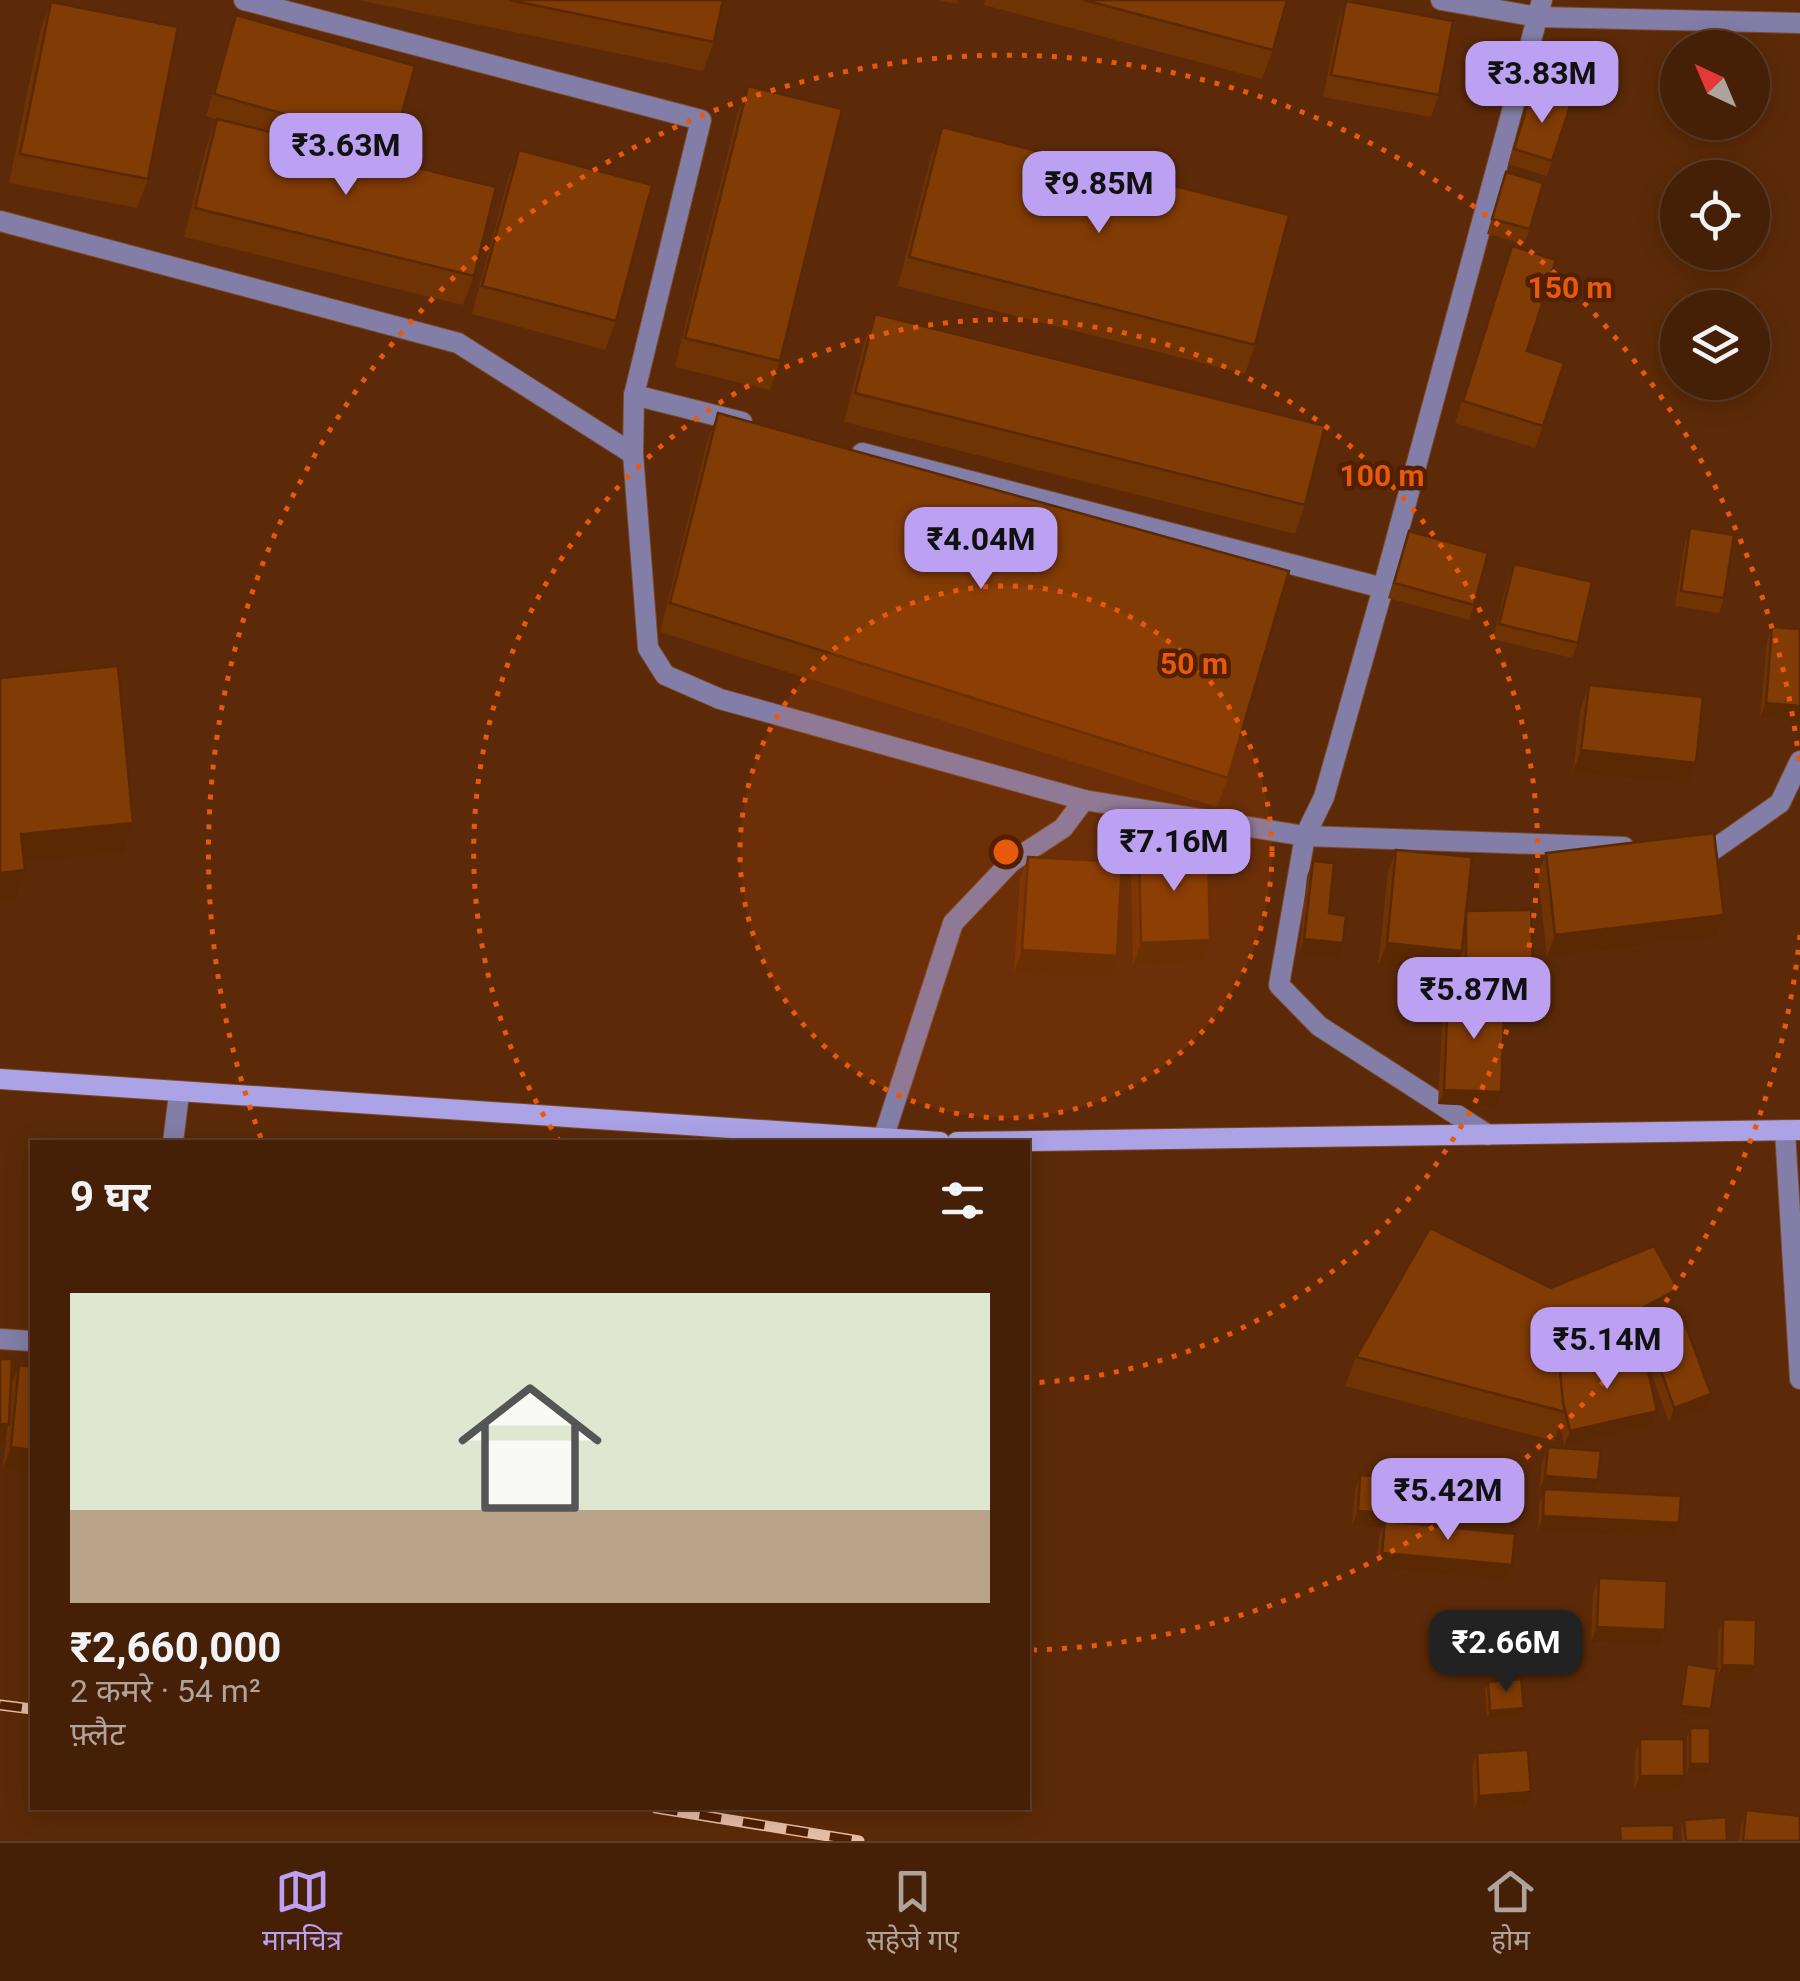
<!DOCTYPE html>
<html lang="hi">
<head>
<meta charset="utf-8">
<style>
	body { margin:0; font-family:Roboto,"Noto Sans Devanagari",sans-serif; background:#4c2810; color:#f1f3f6; height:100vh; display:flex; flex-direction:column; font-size:38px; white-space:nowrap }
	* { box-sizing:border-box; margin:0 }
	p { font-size:32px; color:#b0a39b }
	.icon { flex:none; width:55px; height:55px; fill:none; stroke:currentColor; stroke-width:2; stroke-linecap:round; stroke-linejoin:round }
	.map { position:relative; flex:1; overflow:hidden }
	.drawer { position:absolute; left:30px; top:1140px; width:1000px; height:670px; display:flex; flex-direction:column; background:#452006; border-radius:0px; box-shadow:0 5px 25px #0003,0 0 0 2px #5d3e28 }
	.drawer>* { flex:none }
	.needle { width:65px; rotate:316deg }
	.buttons { position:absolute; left:1660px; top:30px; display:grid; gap:20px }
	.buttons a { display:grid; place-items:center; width:110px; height:110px; border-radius:50%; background:#452006; box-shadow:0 5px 25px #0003,0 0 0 2px #5d3e28; font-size:50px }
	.price { position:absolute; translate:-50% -85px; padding:0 22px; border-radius:20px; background:#bca0f2; color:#111; font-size:32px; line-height:65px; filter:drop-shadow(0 2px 5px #0008) }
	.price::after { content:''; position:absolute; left:50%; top:60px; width:30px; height:22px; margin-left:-15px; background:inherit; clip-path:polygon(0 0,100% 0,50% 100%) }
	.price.on { background:#222; color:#fff }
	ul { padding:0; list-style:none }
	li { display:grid; align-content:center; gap:20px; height:530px; padding:0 40px }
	li span { display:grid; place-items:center; height:310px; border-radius:0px; color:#555 }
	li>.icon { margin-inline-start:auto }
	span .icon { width:180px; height:180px; fill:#fffc; stroke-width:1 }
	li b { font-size:42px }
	h2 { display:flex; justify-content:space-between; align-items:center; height:120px; padding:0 40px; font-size:42px }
	.menu { display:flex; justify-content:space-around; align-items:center; height:140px; border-top:2px solid #5d3e28; background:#452006; font-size:28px; color:#b0a39b }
	.menu a { display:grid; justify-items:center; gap:5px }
	.menu .on { color:#bca0f2 }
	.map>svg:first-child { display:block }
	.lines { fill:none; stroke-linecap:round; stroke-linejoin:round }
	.street-casing { stroke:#794929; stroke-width:22 }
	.secondary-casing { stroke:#794929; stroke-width:22 }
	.street { stroke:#837ea8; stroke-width:20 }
	.secondary { stroke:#aca3e6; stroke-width:20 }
	.rail-casing { stroke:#e7bea6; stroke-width:11 }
	.rail { stroke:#502000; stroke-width:8; stroke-dasharray:22; stroke-linecap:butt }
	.wall { fill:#6f3304 }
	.shaded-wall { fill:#5a2904 }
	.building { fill:#813b05; stroke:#5a2904; stroke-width:2.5 }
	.ring { fill:none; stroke:#e8590c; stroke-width:5; stroke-dasharray:5 10 }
	.centre { fill:#e8590c; stroke:#502000; stroke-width:5 }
	.ring-label { font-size:30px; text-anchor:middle; font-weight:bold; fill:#e8590c; stroke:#502000; stroke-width:9; stroke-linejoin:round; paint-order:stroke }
</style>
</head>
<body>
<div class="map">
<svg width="1800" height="1841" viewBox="0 0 1800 1841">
	<rect width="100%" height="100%" fill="#5c2a08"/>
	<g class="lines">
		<defs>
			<g id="street">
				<polyline points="244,0 701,120 634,395 633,454 648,648 665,675 720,699 1084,800 1305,836 1624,847"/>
				<polyline points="1441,0 1538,17 1800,23"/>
				<polyline points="0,221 458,343 633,454"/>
				<polyline points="634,395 742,422"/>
				<polyline points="862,453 1383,588"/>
				<polyline points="1693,850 1713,850 1780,803 1800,761"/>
				<polyline points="1785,1131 1800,1379"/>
				<polyline points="1488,1135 1319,1026 1279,985 1305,836 1324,797 1383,588 1542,0"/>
				<polyline points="883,1139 953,923 1011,862 1063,828 1084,800"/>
				<polyline points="173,1142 179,1094"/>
				<polyline points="0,1339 32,1341"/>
			</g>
			<g id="secondary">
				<polyline points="0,1079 940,1142"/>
				<polyline points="957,1142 1800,1130"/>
			</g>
		</defs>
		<!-- street casing -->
		<use href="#street" class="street-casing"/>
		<!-- secondary casing -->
		<use href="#secondary" class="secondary-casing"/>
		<!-- street -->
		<use href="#street" class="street"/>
		<!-- secondary -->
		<use href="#secondary" class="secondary"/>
		<defs>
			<g id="rail">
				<polyline points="0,1705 32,1709"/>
				<polyline points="656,1808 859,1841"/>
			</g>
		</defs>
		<!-- rail casing -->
		<use href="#rail" class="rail-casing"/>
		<!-- rail -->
		<use href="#rail" class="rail"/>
	</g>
	<!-- wall -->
	<g class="wall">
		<polygon points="358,0 723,0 714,42 703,71"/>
		<polygon points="938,0 958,0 957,4"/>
		<polygon points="985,0 1287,0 1273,50 1262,79 984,5"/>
		<polygon points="1346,1 1439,95 1431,117 1323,97 1338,23"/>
		<polygon points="51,2 148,179 137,208 9,183 40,31"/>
		<polygon points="236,15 393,145 388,160 474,276 463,305 184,237 206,148 216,119 206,116 228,38"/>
		<polygon points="748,86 780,361 770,390 675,367 737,115"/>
		<polygon points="1532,91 1571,104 1547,176 1508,164"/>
		<polygon points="942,127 1255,345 1245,374 898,286 931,156"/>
		<polygon points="519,150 616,321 605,350 472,314 508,179"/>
		<polygon points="1506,172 1530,229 1524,244 1487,234"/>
		<polygon points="1512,246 1527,351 1543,426 1535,448 1455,423"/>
		<polygon points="875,314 1305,505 1295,534 844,422 864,343"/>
		<polygon points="718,413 1228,778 1217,807 660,632 707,442"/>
		<polygon points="1690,528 1724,598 1719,613 1675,606 1685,543"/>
		<polygon points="1409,531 1474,605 1469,620 1388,598"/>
		<polygon points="1514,564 1578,643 1572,658 1493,639 1508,579"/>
		<polygon points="1772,627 1800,629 1800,722 1760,718 1767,642"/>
		<polygon points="1589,685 1696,763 1688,785 1573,772 1581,707"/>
		<polygon points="1139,848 1210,940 1202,962 1133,965 1131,870"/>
		<polygon points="1396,850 1466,911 1527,993 1499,994 1495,1107 1438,1104 1443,1007 1448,992 1460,992 1460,956 1454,973 1378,966 1388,872"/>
		<polygon points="1546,853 1716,937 1547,957 1538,875"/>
		<polygon points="1028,857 1109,978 1014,973 1020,879"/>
		<polygon points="1313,861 1329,913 1338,958 1299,954 1307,876"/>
		<polygon points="1551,1288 1668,1318 1571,1369 1644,1353 1641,1346 1647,1331 1705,1409 1669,1423 1646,1358 1651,1426 1564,1446 1560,1425 1554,1441 1345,1386 1356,1357"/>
		<polygon points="0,1359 11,1387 19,1365 32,1473 3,1469 7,1430 0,1447"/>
		<polygon points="1548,1447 1594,1492 1679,1523 1674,1538 1538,1531 1539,1504 1544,1491 1539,1491 1542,1462"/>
		<polygon points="1360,1475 1512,1533 1512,1565 1506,1580 1376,1568 1379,1536 1382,1528 1352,1526 1355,1490"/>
		<polygon points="1599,1578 1665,1630 1659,1645 1591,1642 1593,1593"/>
		<polygon points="1723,1619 1755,1666 1750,1681 1717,1680 1718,1634"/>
		<polygon points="1687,1664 1708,1717 1679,1714 1684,1672"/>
		<polygon points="1488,1682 1521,1715 1487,1718 1485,1689"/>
		<polygon points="1690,1728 1707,1772 1687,1772 1687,1736"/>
		<polygon points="1640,1739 1684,1776 1678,1791 1634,1791 1635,1754"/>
		<polygon points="1477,1753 1531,1792 1526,1807 1474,1810 1472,1768"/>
		<polygon points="1746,1810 1800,1841 1739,1841 1741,1825"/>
		<polygon points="1684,1820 1727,1841 1682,1841 1681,1827"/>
	</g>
	<!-- shaded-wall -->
	<g class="shaded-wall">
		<polygon points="1766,703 1800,706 1800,722 1760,718"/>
		<polygon points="1581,750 1696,763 1688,785 1573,772"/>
		<polygon points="133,823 123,852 11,863 21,834"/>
		<polygon points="25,870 15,899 0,901 0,873"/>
		<polygon points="1724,915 1716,937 1547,957 1555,935"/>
		<polygon points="1304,939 1343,943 1338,958 1299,954"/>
		<polygon points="1210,940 1202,962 1133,965 1141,943"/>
		<polygon points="1387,943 1462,951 1454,973 1378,966"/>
		<polygon points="1022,950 1117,956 1109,978 1014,973"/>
		<polygon points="1533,978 1527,993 1460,995 1466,980"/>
		<polygon points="1444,1090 1501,1092 1495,1107 1438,1104"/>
		<polygon points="1678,1289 1668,1318 1558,1376 1558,1352"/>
		<polygon points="1711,1394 1705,1409 1669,1423 1674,1408"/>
		<polygon points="1657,1411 1651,1426 1564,1446 1570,1431"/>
		<polygon points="0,1424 9,1424 1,1447 0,1447"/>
		<polygon points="11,1447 32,1450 32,1473 3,1469"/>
		<polygon points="1545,1476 1598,1480 1592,1495 1539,1491"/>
		<polygon points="1358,1511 1516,1522 1511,1537 1385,1521 1382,1528 1352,1526"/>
		<polygon points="1543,1516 1679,1523 1674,1538 1538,1531"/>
		<polygon points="1382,1553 1512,1565 1506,1580 1376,1568"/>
		<polygon points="1597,1627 1665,1630 1659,1645 1591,1642"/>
		<polygon points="1722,1665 1755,1666 1750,1681 1717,1680"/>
		<polygon points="1681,1706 1711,1709 1708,1717 1679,1714"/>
		<polygon points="1524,1708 1521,1715 1487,1718 1490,1711"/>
		<polygon points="1690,1764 1710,1764 1707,1772 1687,1772"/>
		<polygon points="1640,1776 1684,1776 1678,1791 1634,1791"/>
		<polygon points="1531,1792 1526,1807 1474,1810 1479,1796"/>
	</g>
	<!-- building -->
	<g class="building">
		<polygon points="509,0 723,0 714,42"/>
		<polygon points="1084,0 1287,0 1273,50"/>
		<polygon points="1346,1 1453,21 1439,95 1331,75"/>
		<polygon points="51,2 178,27 148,179 20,154"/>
		<polygon points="236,15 415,66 393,145 214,94"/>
		<polygon points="748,86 842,109 780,361 685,338"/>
		<polygon points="1532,91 1571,104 1552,161 1514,149"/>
		<polygon points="217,119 496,187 474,276 195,208"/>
		<polygon points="942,127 1289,215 1255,345 909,257"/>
		<polygon points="519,150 652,185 616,321 482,286"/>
		<polygon points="1506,172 1543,183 1530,229 1492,219"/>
		<polygon points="1512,246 1556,260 1527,351 1564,363 1543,426 1463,401"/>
		<polygon points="875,314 1325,426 1305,505 855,393"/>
		<polygon points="718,413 1289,571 1228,778 670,603"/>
		<polygon points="1690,528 1734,535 1724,598 1681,591"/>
		<polygon points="1409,531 1488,553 1474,605 1394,583"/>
		<polygon points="1514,564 1592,582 1578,643 1499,624"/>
		<polygon points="1772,627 1800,629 1800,706 1766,703"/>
		<polygon points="118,666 133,823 21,834 25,870 0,873 0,678"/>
		<polygon points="1589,685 1703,697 1696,763 1581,750"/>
		<polygon points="1714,833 1724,915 1555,935 1546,853"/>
		<polygon points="1208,846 1210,940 1141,943 1139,848"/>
		<polygon points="1396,850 1472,857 1462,951 1387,943"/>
		<polygon points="1028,857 1122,862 1117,956 1022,950"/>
		<polygon points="1313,861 1334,863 1329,913 1346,916 1343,943 1304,939"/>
		<polygon points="1531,910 1533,978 1466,980 1466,911"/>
		<polygon points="1448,992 1505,994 1501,1092 1444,1090"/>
		<polygon points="1430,1228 1551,1288 1654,1246 1678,1289 1558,1352 1565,1412 1356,1357"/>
		<polygon points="1683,1318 1711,1394 1674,1408 1647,1331"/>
		<polygon points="1644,1353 1657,1411 1570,1431 1563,1402 1560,1371"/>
		<polygon points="0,1359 12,1359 9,1424 0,1424"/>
		<polygon points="19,1365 32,1367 32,1450 11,1447"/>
		<polygon points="1548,1447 1601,1451 1598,1480 1545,1476"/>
		<polygon points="1360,1475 1519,1486 1516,1522 1358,1511"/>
		<polygon points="1544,1489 1681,1496 1679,1523 1543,1516"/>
		<polygon points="1385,1521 1515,1534 1512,1565 1382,1553"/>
		<polygon points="1599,1578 1667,1581 1665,1630 1597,1627"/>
		<polygon points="1723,1619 1756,1620 1755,1666 1722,1665"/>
		<polygon points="1687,1664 1717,1669 1711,1709 1681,1706"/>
		<polygon points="1521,1679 1524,1708 1490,1711 1488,1682"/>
		<rect x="1690" y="1728" width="20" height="36"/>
		<rect x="1640" y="1739" width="44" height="37"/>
		<polygon points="1528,1750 1531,1792 1479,1796 1477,1753"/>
		<polygon points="1746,1810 1800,1816 1800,1841 1743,1841"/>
		<polygon points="1726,1817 1727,1841 1686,1841 1684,1820"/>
		<polygon points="1674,1825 1674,1841 1621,1841 1620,1826"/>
	</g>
	<!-- distance rings -->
	<circle cx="1006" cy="852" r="266" fill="#e8590c" fill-opacity=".12"/>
	<g class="ring">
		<circle cx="1006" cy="852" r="266"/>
		<path d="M560 1142A532 532 0 1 1 1029 1383"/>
		<path d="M1800 935A798 798 0 0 1 1034 1650M261 1138A798 798 0 1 1 1800 769"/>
	</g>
	<circle cx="1006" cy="852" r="15" class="centre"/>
	<g class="ring-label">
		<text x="1570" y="298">150 m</text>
		<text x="1382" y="486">100 m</text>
		<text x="1194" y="674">50 m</text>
	</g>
</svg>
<div class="buttons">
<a><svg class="needle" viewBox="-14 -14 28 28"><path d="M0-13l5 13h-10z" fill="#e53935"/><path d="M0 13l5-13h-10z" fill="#b0a39b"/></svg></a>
<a><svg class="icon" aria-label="locate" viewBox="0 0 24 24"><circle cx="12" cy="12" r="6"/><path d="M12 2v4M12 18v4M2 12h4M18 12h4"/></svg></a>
<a><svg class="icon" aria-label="layers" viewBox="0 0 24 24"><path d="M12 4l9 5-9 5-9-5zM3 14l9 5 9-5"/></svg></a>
</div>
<b class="price" style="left:1542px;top:126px">₹3.83M</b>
<b class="price" style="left:346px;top:198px">₹3.63M</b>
<b class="price" style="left:1099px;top:236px">₹9.85M</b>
<b class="price" style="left:981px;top:592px">₹4.04M</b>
<b class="price" style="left:1174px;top:894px">₹7.16M</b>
<b class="price" style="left:1474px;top:1042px">₹5.87M</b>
<b class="price" style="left:1607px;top:1392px">₹5.14M</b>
<b class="price" style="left:1448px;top:1543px">₹5.42M</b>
<b class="price on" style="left:1506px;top:1695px">₹2.66M</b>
<section class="drawer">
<h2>9 घर<svg class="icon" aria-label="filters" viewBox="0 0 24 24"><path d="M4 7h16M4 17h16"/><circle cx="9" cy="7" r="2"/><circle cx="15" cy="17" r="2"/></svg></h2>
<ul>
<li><span style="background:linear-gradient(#dfe7d0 70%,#b9a48a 0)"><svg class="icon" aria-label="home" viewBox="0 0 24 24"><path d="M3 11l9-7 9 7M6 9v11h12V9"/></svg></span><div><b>₹2,660,000</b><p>2 कमरे · 54 m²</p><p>फ़्लैट</p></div></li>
</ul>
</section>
</div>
<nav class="menu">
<a class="on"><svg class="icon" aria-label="map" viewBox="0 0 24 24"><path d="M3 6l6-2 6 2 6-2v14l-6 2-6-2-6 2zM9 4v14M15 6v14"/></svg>मानचित्र</a>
<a><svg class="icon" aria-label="saved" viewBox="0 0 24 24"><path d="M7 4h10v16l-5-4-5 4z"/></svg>सहेजे गए</a>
<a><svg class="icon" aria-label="home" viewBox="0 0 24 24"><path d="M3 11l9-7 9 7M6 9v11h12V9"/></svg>होम</a>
</nav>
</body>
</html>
